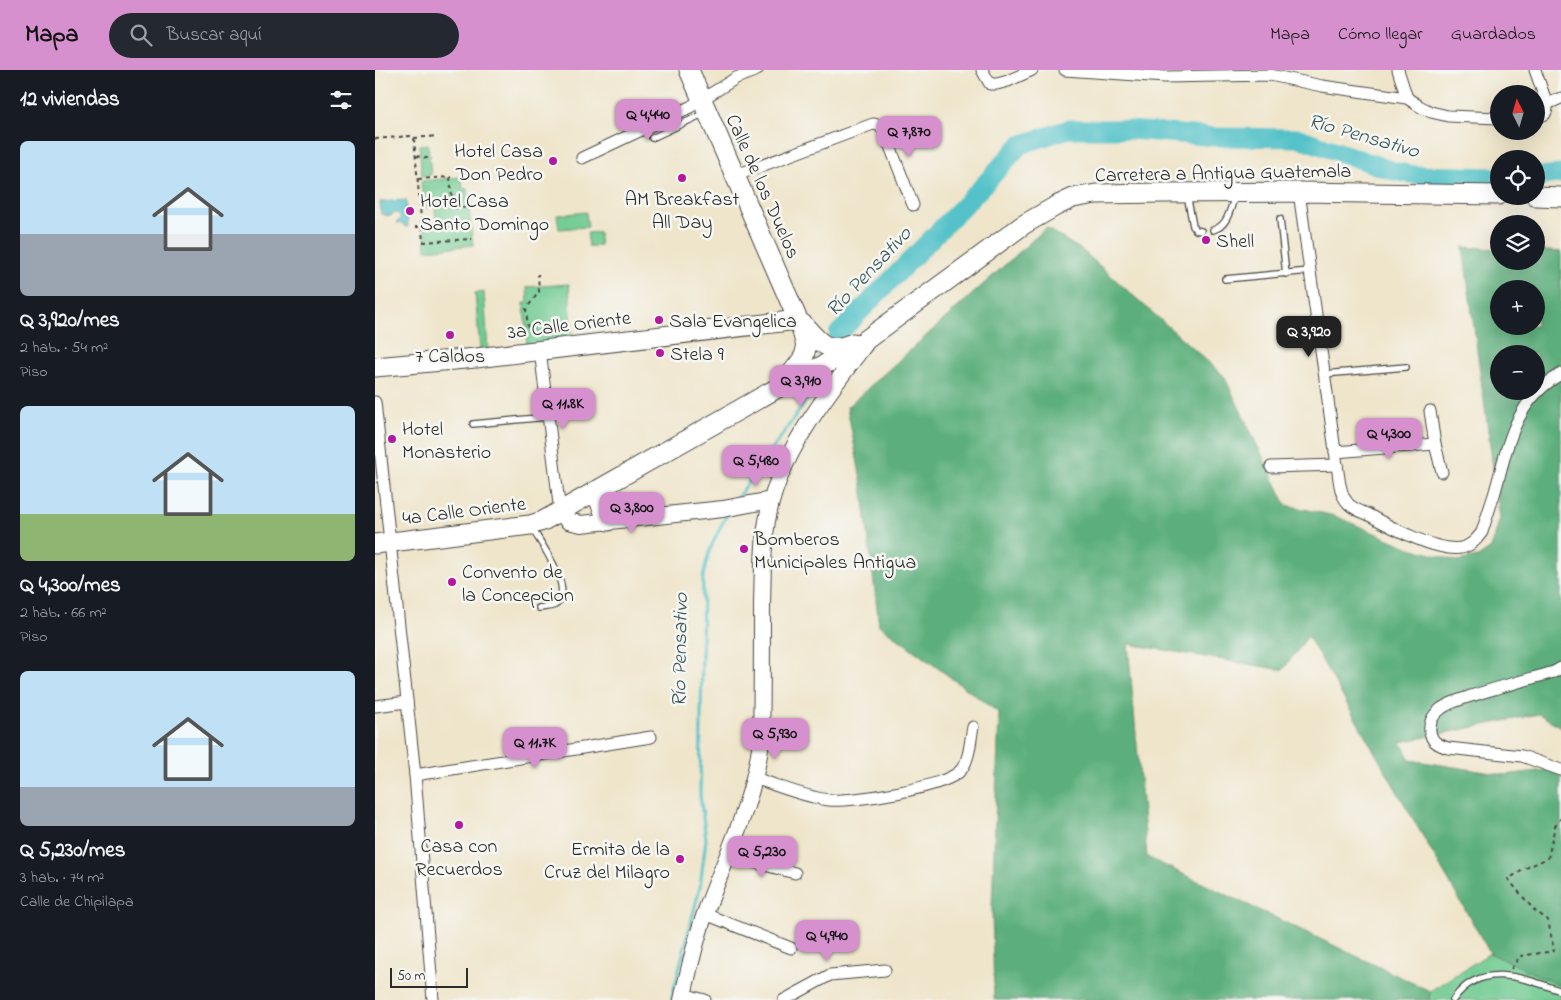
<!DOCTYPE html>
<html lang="es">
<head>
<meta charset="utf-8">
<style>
	body { margin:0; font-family:"Indie Flower",sans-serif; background:#242831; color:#f1f3f6; height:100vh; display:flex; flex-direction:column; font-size:19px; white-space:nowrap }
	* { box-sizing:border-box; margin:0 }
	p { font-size:16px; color:#9ea1a6 }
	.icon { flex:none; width:28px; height:28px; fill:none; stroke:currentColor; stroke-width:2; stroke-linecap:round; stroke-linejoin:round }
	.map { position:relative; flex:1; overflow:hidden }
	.sheet { display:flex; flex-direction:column; background:#171b24; width:375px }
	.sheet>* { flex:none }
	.needle { width:32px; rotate:355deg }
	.buttons { position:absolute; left:1115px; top:15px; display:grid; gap:10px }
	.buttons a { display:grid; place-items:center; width:55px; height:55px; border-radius:50%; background:#171b24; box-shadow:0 5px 20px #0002; font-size:25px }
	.scale { position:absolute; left:15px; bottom:12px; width:78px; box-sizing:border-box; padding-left:5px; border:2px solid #2b2b2b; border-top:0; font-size:14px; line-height:18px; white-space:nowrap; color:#2b2b2b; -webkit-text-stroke:4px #f6f6f2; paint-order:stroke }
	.price { position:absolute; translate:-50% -42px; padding:0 11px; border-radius:10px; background:#d690ce; color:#111; font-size:16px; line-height:32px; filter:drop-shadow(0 1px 2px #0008) }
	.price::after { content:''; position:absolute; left:50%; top:30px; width:15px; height:11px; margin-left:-8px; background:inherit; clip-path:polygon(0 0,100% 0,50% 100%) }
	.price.selected { background:#222; color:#fff }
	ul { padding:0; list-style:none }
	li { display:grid; align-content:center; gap:10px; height:265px; padding:0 20px }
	li span { display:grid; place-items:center; height:155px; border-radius:8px; color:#555 }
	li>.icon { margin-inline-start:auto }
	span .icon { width:90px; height:90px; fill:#fffc; stroke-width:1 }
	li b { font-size:21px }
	h2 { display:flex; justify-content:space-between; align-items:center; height:60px; padding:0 20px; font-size:21px }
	header { display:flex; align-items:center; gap:30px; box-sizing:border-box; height:70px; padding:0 25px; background:#d690ce; color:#111 }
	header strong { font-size:24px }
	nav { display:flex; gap:28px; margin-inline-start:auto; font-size:18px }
	.search { width:350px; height:45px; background:#242831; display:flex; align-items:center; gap:12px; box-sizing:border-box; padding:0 18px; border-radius:28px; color:#9ea1a6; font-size:19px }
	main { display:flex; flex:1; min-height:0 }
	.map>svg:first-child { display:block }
	.green { fill:#71cb92; stroke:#4e7b5e }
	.forest { fill:#5caf7c; stroke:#446d54; fill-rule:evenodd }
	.water { fill:#54c2c9; stroke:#40767a }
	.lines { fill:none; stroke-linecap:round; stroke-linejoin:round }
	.stream { stroke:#54c2c9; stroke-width:3 }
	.river { stroke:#54c2c9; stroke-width:19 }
	.lane-casing { stroke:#484743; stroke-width:8 }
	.street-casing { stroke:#484743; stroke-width:13 }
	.secondary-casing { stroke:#484743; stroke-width:18 }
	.primary-casing { stroke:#484743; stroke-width:21 }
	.path { stroke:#484743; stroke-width:2; stroke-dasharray:4 4; stroke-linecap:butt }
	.lane { stroke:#fff; stroke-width:5.5 }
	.street { stroke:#fff; stroke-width:11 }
	.secondary { stroke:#fff; stroke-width:16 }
	.primary { stroke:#fff; stroke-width:19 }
	.poi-dot { fill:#b5179e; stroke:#f6f6f2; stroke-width:2 }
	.labels { text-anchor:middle; stroke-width:5; stroke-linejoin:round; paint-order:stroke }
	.poi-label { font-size:20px; fill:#2b2b2b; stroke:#f6f6f2; text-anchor:start }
	.street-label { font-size:20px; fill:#2b2b2b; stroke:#f6f6f2 }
	.water-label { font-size:21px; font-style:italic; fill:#37585a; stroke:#f6f6f2 }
</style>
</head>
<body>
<header>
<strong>Mapa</strong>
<div class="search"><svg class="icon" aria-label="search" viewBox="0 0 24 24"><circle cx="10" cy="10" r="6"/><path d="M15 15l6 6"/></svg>Buscar aquí</div>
<nav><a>Mapa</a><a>Cómo llegar</a><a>Guardados</a></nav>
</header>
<main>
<section class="sheet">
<h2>12 viviendas<svg class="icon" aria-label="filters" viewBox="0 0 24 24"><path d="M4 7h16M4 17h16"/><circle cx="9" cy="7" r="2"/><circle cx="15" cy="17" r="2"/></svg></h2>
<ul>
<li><span style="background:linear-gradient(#bfe0f5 60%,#9aa5b1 0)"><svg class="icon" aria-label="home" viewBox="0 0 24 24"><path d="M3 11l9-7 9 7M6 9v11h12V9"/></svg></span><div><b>Q 3,920/mes</b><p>2 hab. · 54 m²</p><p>Piso</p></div></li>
<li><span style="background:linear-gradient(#bfe0f5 70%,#8fb573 0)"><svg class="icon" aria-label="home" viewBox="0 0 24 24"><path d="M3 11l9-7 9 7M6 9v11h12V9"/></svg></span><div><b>Q 4,300/mes</b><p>2 hab. · 66 m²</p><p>Piso</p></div></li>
<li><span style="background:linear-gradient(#bfe0f5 75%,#9aa5b1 0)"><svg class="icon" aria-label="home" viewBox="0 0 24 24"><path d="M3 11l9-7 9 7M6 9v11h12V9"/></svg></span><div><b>Q 5,230/mes</b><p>3 hab. · 74 m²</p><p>Calle de Chipilapa</p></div></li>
</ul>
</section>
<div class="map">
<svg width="1186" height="930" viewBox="0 0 1186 930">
	<rect width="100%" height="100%" fill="#f6f6f2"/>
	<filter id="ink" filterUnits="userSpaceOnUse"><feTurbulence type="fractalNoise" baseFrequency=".02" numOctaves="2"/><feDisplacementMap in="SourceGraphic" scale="10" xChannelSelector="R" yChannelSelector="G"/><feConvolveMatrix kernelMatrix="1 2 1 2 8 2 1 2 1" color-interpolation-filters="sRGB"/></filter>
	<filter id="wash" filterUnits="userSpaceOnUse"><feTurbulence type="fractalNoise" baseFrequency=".0096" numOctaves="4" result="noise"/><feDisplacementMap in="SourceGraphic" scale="20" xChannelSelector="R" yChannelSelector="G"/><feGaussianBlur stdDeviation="1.12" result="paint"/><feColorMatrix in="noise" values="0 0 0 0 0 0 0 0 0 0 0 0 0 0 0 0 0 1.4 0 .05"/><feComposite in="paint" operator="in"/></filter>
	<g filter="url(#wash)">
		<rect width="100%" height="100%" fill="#efe5cb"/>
		<!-- green -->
		<g class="green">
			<polygon points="53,74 56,105 47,106 44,75"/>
			<polygon points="86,107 88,119 92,119 98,175 51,180 49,152 61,151 60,137 48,137 46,111"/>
			<polygon points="211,142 213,157 184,159 182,145"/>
			<polygon points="224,162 225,175 214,177 212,163"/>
			<polygon points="194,214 198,273 152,278 149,233 153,232 152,217"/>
			<polygon points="109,222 113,280 105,280 100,223"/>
			<polygon points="1115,883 1186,916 1186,930 1054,930 1055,921"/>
		</g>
		<!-- forest -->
		<path class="forest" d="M671 158 708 181 849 306 911 435 960 446 1035 478 1082 491 1103 487 1116 478 1125 448 1088 177 1124 179V191H1161V180L1186 182V657L1164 644 1026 672 1035 690 1130 705 1186 698V916L1115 883 933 566 908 600 753 574 772 787 1055 921 1054 930H619L617 838 624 643 504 555 487 415 472 337ZM1124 219H1161V256H1124ZM1124 284H1161V321H1124Z"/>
		<!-- water -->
		<polygon class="water" points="31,130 33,157 31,157 26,153 23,154 22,152 26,148 23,143 19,143 16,146 6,144 5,132"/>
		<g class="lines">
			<!-- stream -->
			<g class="stream">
				<polyline points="460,272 463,264"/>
				<polyline points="360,431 452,302"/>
				<path d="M296 930 325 817 331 769 325 725 328 508C332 482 341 465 353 443"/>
			</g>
			<!-- river -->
			<g class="river">
				<polyline points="1161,106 1186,104"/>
				<polyline points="463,264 605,119 645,75 694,59 743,59 841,67 924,68 1018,101 1040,105 1124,107"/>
			</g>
		</g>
	</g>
	<g filter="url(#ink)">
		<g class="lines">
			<defs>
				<g id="lane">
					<polyline points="504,55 514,49"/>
					<polyline points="277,68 330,43"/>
					<polyline points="812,125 818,156 821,160 826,161"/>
					<polyline points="905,149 911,204"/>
					<path d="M838 160C853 156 855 139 860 126"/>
					<polyline points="850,209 935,201"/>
					<polyline points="949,304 1031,297"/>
					<polyline points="98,354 173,347"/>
					<path d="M156 457C164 470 202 522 180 535 176 537 169 537 164 538"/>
					<path d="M1078 930C1105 890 1149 908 1186 921"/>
				</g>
				<g id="street">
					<polyline points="607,0 615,14 622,14 633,11 657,0"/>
					<polyline points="690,0 790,7 895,5 947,16 1032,28 1044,36 1056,42 1073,46 1124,48"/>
					<polyline points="1023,0 1032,28"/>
					<polyline points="1160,0 1172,34 1172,39 1170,44 1161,48"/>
					<polyline points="1172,34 1186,28"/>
					<polyline points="207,88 315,37 361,8 382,0"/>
					<polyline points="359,106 498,54 504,55 509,61 538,135"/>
					<path d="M924 122 962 395C964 406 964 423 972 432 976 438 985 441 992 444 1014 456 1061 482 1086 478 1096 476 1101 470 1107 462 1111 449 1115 437 1119 425 1133 377 1138 331 1186 304"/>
					<polyline points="165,280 185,442"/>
					<polyline points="0,332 40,705 58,930"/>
					<polyline points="1055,341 1060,374"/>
					<polyline points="960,382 1060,374 1067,402"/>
					<polyline points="896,397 962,395"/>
					<path d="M1186 598 1179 602C1151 610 1124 617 1096 626 1087 629 1076 632 1067 638 1060 643 1054 651 1055 661 1056 672 1064 675 1073 678L1147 686 1186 700"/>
					<polyline points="0,636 32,632"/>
					<polyline points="40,705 276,667"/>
					<path d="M380 707 388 711C409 718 431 727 454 730 477 732 571 718 586 700 595 689 595 671 598 657"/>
					<polyline points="352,785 420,803"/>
					<polyline points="330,844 416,878"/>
					<polyline points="308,924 330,930"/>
					<polyline points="409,930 455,905 510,900"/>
				</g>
				<g id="secondary">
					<polyline points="185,442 193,451 206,454 348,439 396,430"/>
					<path d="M307 930C314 900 320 870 331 841 351 786 379 731 386 671 387 626 387 580 387 535 388 500 387 463 397 429 412 375 456 319 490 274"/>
				</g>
				<g id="primary">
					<path d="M314 0 423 250C436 286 433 282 411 310"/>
					<polyline points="1161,126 1186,127"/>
					<path d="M428 254C445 273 451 284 478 273"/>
					<polyline points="0,297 101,288 423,250"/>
					<polyline points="220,421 233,451"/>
					<polyline points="0,474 155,455 168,451 406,316 473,283 648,155 681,136 698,128 721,124 787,123 924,122 1124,125"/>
				</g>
			</defs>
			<!-- lane casing -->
			<use href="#lane" class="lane-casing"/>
			<!-- street casing -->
			<use href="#street" class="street-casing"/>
			<!-- secondary casing -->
			<use href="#secondary" class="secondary-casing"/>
			<!-- primary casing -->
			<use href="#primary" class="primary-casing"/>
			<!-- path -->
			<g class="path">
				<polyline points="39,68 63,66"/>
				<polyline points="0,69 35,66 39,68 48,172 97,169"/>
				<polyline points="41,86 57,89"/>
				<polyline points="43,109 75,107 78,138 94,137"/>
				<polyline points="40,157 47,157"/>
				<polyline points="153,258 151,239 164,222 163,204"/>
				<polyline points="1136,899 1145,886 1179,881 1173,850 1159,840 1133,809 1153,797 1173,788 1180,756 1186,748"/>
			</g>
			<!-- lane -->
			<use href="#lane" class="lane"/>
			<!-- street -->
			<use href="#street" class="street"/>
			<!-- secondary -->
			<use href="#secondary" class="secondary"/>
			<!-- primary -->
			<use href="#primary" class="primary"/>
		</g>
	</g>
	<!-- markers -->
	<g class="poi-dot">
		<circle cx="178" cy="91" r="5"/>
		<circle cx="307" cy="108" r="5"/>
		<circle cx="35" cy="141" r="5"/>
		<circle cx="831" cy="170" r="5"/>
		<circle cx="284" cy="250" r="5"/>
		<circle cx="75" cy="265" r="5"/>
		<circle cx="285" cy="283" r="5"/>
		<circle cx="17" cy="369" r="5"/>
		<circle cx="369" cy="479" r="5"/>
		<circle cx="77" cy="512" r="5"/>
		<circle cx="84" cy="755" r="5"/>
		<circle cx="305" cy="789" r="5"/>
	</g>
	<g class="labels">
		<!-- poi labels -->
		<g class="poi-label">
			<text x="168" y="87" text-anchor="end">Hotel Casa<tspan x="168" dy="23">Don Pedro</tspan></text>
			<text x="307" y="135" text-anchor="middle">AM Breakfast<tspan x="307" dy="23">All Day</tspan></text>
			<text x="45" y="137">Hotel Casa<tspan x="45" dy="23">Santo Domingo</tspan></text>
			<text x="841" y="177">Shell</text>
			<text x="294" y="257">Sala Evangelica</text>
			<text x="295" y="290">Stela 9</text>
			<text x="75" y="292" text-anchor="middle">7 Caldos</text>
			<text x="27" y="365">Hotel<tspan x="27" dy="23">Monasterio</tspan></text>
			<text x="379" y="475">Bomberos<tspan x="379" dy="23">Municipales Antigua</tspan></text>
			<text x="87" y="508">Convento de<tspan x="87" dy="23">la Concepcion</tspan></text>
			<text x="84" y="782" text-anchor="middle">Casa con<tspan x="84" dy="23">Recuerdos</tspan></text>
			<text x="295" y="785" text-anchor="end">Ermita de la<tspan x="295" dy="23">Cruz del Milagro</tspan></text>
		</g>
		<!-- street labels -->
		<g class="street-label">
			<text transform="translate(848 102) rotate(-1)" y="7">Carretera a Antigua Guatemala</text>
			<text transform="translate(389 116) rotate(66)" y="7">Calle de los Duelos</text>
			<text transform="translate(194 254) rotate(-7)" y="7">3a Calle Oriente</text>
			<text transform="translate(89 440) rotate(-7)" y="7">4a Calle Oriente</text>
		</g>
		<!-- water labels -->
		<g class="water-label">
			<text transform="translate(989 65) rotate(16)" y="7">Río Pensativo</text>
			<text transform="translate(493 201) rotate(-47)" y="7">Río Pensativo</text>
			<text transform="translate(304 580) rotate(-89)" y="7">Río Pensativo</text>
		</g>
	</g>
</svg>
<div class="buttons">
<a><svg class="needle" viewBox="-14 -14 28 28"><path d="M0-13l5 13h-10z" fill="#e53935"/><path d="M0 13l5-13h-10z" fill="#9ea1a6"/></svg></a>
<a><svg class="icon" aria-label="locate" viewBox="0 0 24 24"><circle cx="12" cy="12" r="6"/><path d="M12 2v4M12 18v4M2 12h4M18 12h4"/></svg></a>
<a><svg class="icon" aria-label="layers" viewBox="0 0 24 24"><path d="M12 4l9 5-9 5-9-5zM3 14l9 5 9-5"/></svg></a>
<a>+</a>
<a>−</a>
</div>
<div class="scale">50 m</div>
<b class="price" style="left:273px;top:71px">Q 4,440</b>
<b class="price" style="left:534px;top:88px">Q 7,870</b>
<b class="price selected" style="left:934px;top:288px">Q 3,920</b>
<b class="price" style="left:426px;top:337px">Q 3,910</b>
<b class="price" style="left:188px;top:360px">Q 11.8K</b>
<b class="price" style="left:1014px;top:390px">Q 4,300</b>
<b class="price" style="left:381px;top:417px">Q 5,480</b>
<b class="price" style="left:257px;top:464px">Q 3,800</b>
<b class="price" style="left:400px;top:690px">Q 5,930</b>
<b class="price" style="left:160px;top:699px">Q 11.7K</b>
<b class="price" style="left:387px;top:808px">Q 5,230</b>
<b class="price" style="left:452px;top:892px">Q 4,940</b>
</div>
</main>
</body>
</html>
